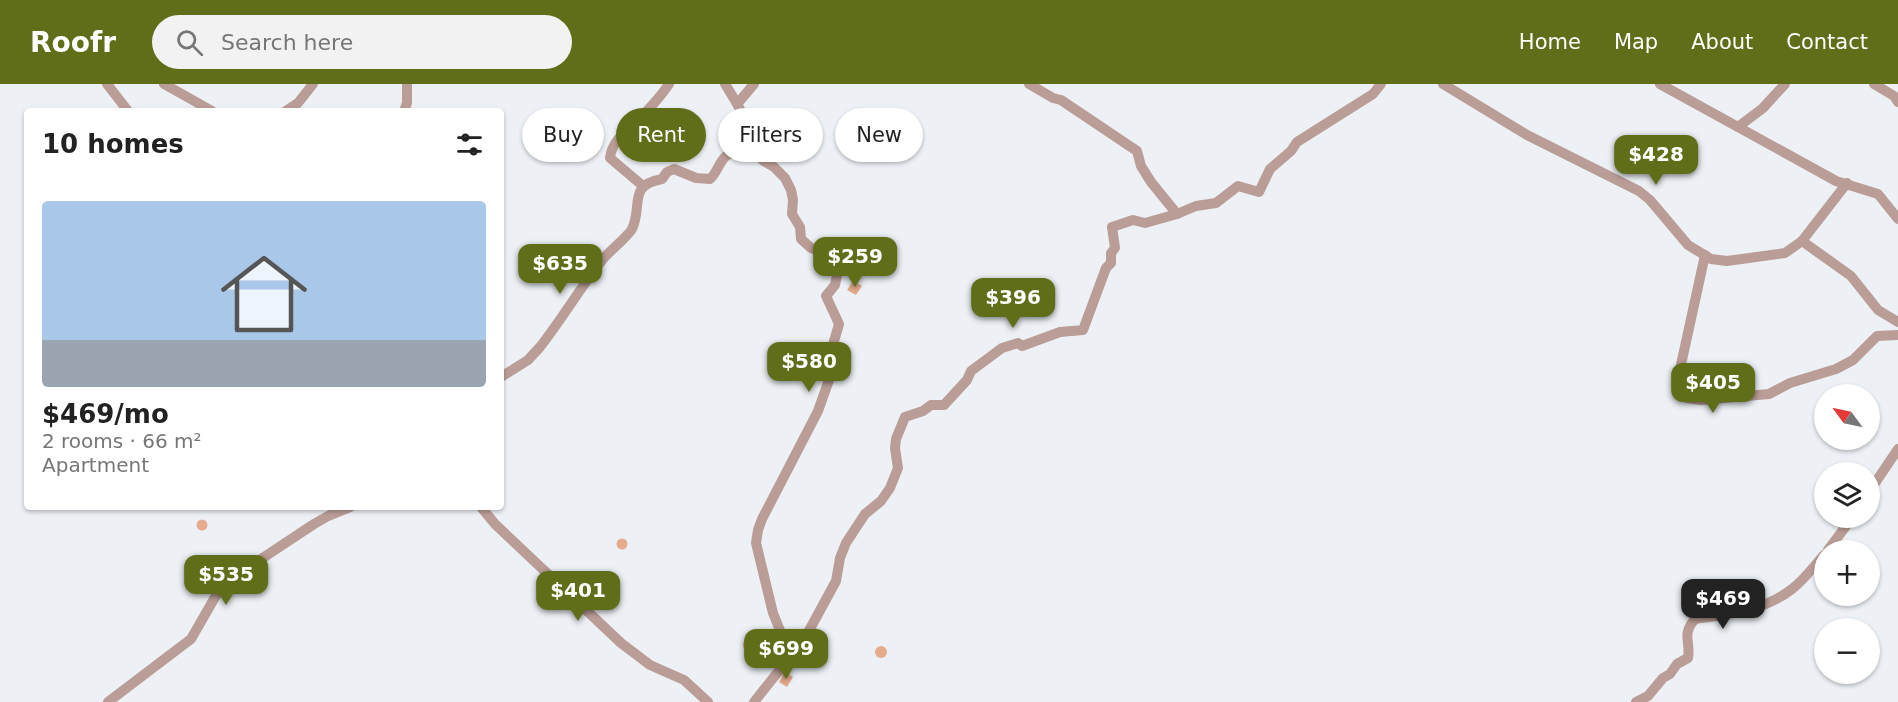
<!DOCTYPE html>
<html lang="en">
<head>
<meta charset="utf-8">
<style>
	body { margin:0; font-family:"DejaVu Sans",sans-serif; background:#f2f2f2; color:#222; height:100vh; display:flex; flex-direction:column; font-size:22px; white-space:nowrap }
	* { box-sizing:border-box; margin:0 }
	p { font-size:20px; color:#767676 }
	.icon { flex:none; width:33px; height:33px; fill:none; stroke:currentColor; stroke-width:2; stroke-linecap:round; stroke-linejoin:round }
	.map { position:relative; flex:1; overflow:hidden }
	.side { position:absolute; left:24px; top:24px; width:480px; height:402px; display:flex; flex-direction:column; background:#fff; border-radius:6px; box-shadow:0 2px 4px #0004 }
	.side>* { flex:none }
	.hud { position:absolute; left:522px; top:24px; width:570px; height:54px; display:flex; gap:12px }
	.needle { width:39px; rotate:303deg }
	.buttons { position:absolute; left:1814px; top:300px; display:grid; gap:12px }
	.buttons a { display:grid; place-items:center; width:66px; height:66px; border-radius:50%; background:#fff; box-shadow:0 2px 4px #0004; font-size:30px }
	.price { position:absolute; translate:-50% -51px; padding:0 14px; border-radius:12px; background:#616e19; color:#fff; font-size:20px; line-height:39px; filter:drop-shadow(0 2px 3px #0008) }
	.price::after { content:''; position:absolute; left:50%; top:36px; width:18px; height:14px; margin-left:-9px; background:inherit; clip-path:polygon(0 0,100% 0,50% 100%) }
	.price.current { background:#222; color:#fff }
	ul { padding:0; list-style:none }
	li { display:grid; align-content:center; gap:12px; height:318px; padding:0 18px }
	li span { display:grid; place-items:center; height:186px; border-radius:6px; color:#555 }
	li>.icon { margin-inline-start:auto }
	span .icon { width:108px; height:108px; fill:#fffc; stroke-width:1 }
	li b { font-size:26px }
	h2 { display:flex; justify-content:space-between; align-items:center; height:72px; padding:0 18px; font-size:26px }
	.tag { padding:0 21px; border-radius:27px; background:#fff; box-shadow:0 2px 4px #0004; font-size:21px; line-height:54px }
	.tag.current { background:#616e19; color:#fff }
	header { display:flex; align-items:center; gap:36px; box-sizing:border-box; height:84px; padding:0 30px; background:#616e19; color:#fff }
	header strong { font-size:28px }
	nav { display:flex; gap:33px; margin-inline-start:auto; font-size:21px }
	.search { width:420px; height:54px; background:#f2f2f2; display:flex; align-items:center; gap:15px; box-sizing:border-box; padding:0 21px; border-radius:33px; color:#767676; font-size:22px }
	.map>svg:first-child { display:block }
	.building { fill:#e6ab8d }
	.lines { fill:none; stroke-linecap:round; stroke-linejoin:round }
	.street { stroke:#bb9d97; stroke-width:10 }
</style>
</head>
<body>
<header>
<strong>Roofr</strong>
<div class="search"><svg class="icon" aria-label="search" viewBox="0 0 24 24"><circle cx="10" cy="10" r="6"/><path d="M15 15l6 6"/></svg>Search here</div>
<nav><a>Home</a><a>Map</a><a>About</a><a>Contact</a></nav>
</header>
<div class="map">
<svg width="1898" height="618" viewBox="0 0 1898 618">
	<rect width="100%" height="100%" fill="#edf1f5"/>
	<!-- building -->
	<g class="building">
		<polygon points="853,197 862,202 856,211 847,206"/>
		<circle cx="202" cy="441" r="5.5"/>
		<circle cx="622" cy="460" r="5.5"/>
		<circle cx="749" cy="561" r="6"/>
		<circle cx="881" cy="568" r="6"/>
		<polygon points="785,588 793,593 787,603 779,598"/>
	</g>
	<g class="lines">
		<!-- street -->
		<g class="street">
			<polyline points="107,0 128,27"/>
			<polyline points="164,0 212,27"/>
			<polyline points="1029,0 1053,14 1061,16 1137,67 1141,82 1151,98 1177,130"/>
			<polyline points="1443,0 1527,51 1639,107 1650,116 1688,161 1711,175 1727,177 1785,169 1802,157 1847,99"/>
			<polyline points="1660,0 1836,97 1878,110 1898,135"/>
			<polyline points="1874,0 1894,12 1898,18"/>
			<polyline points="738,19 754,0"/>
			<polyline points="286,27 298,19 313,0"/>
			<polyline points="404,27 407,19 407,0"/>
			<polyline points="1738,43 1763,24 1785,0"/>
			<path d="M751 51C761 59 763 64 762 76L774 83 785 94 791 106 793 116 792 130 800 143 801 155 811 164 823 168 838 186 835 201 826 212 839 240 830 271 829 296 818 327 762 435 758 446 756 459 773 529 781 549 788 575"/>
			<path d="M643 102 610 74C612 54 630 46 641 33 651 23 661 12 669 0"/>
			<polyline points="1802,157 1851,192 1878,226 1898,238"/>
			<polyline points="1705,171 1677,299 1680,308 1687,314 1701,316 1769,310 1790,299 1836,285 1853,276 1877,252 1898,251"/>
			<path d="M501 293 528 276 540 263C562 235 580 204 603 175 609 168 629 151 632 145 643 123 627 101 662 95L667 88 674 85 696 94 710 95C717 89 719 78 726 72 733 66 746 70 751 63 759 53 731 10 725 0"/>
			<polyline points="1869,408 1898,365"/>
			<polyline points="481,423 495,440 621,559 650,581 684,596 708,618"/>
			<polyline points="1828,466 1852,434"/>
			<polyline points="108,618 191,555 222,501 314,440 328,432 350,423"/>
			<polyline points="754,618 805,554 836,497 840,474 846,459 865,430 881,417 890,404 898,384 895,364 896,355 905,333 923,327 931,321 944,321 967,296 971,287 1002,264 1018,259 1022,262 1060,248 1083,246 1106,184 1111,179 1111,169 1115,164 1112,143 1133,136 1145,139 1177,130 1196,122 1216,119 1238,102 1259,108 1270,85 1291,67 1297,58 1373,10 1381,0"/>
			<path d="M1636 618 1648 612 1663 594 1670 590 1677 580 1688 574C1691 557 1681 551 1695 535 1729 530 1764 527 1792 505 1804 496 1814 482 1824 471"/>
		</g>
	</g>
</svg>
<div class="buttons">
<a><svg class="needle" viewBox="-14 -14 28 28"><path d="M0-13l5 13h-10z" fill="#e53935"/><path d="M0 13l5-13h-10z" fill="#767676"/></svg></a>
<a><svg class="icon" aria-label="layers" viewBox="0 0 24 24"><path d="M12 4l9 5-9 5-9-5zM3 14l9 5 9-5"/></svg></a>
<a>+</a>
<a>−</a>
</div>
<b class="price" style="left:1656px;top:102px">$428</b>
<b class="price" style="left:855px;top:204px">$259</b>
<b class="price" style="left:560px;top:211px">$635</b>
<b class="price" style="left:1013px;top:245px">$396</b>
<b class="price" style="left:809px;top:309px">$580</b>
<b class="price" style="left:1713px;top:330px">$405</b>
<b class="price" style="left:226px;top:522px">$535</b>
<b class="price" style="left:578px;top:538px">$401</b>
<b class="price current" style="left:1723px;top:546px">$469</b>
<b class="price" style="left:786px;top:596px">$699</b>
<div class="hud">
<a class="tag">Buy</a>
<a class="tag current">Rent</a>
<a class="tag">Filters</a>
<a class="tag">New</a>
</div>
<section class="side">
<h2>10 homes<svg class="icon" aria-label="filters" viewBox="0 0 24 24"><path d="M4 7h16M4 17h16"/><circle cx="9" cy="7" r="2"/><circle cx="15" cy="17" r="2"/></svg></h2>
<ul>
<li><span style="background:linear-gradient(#a9c7e8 75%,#9aa5b1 0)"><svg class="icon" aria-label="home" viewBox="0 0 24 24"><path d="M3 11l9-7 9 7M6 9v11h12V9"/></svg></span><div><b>$469/mo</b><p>2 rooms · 66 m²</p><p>Apartment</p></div></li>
</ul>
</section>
</div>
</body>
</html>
